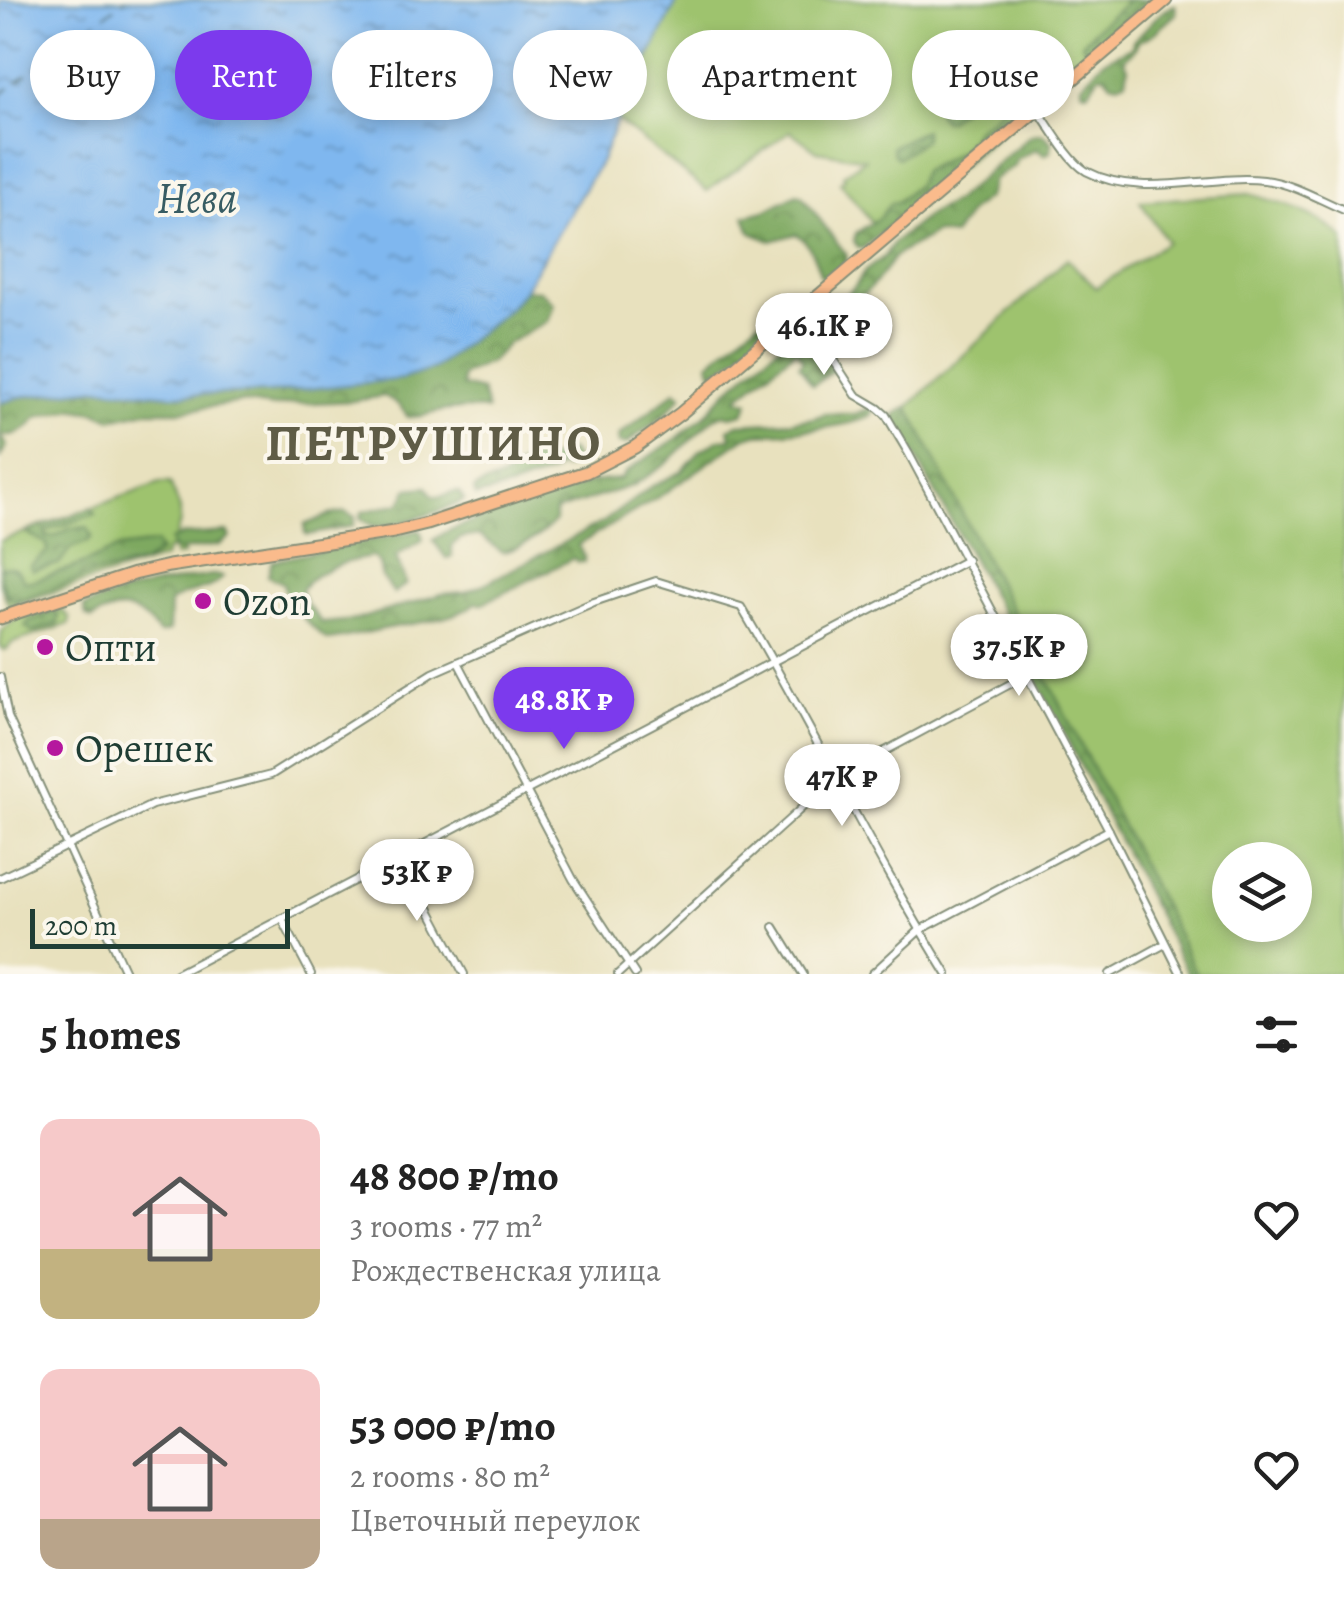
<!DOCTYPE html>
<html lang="en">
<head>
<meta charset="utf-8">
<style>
	body { margin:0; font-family:Alegreya,serif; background:#f6f6f6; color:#222; height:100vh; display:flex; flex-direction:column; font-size:38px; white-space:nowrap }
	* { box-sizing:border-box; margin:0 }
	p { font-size:32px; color:#767676 }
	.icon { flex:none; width:55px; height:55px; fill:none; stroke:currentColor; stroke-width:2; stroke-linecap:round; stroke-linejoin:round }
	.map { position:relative; height:974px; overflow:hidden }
	.side { display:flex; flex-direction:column; background:#fff; flex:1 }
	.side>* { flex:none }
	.guide { position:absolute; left:30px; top:30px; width:1285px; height:90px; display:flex; gap:20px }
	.controls { position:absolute; left:1212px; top:842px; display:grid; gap:20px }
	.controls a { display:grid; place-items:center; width:100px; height:100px; border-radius:50%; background:#fff; box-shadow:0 5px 15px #0003; font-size:50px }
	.scale { position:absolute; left:30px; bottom:25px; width:260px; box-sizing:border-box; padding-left:10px; border:5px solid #1f3d34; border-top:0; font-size:28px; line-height:35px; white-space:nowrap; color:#1f3d34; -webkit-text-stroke:8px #fbf7ec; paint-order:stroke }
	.price { position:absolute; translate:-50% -85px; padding:0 22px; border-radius:35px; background:#fff; color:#222; font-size:32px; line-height:65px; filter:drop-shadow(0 2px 5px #0008) }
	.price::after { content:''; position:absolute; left:50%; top:60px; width:30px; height:22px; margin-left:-15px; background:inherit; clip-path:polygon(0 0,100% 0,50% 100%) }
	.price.active { background:#7c3aed; color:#fff }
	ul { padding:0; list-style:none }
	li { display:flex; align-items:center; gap:30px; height:250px; padding:0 40px }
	li span { display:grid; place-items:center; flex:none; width:280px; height:200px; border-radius:20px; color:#555 }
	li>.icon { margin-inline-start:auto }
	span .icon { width:120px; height:120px; fill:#fffc; stroke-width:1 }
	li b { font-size:42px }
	h2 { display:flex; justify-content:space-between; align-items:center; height:120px; padding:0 40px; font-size:42px }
	.pill { padding:0 35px; border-radius:45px; background:#fff; box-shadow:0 5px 15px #0003; font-size:35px; line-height:90px }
	.pill.active { background:#7c3aed; color:#fff }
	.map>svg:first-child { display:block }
	.green { fill:#9ec36e; stroke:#5e8051; stroke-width:2.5; fill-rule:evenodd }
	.forest { fill:url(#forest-crowns); stroke:#4e734a; stroke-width:2.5 }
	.water { fill:url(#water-ripples); stroke:#4f7a92; stroke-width:2.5 }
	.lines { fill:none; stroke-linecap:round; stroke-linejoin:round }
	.ferry { stroke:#375c63; stroke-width:2.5; stroke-dasharray:12 10; stroke-linecap:butt }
	.minor-casing { stroke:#848f79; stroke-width:10 }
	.primary-casing { stroke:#848f79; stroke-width:15 }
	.minor { stroke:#fff; stroke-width:6 }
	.primary { stroke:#fabb8c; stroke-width:11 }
	.poi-dot { fill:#b5179e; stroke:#fbf7ec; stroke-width:4 }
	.labels { text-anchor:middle; stroke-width:8; stroke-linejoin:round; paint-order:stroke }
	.poi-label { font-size:40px; fill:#1f3d34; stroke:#fbf7ec; text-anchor:start }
	.water-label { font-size:42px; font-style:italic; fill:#375c63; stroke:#fbf7ec }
	.district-label { font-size:50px; font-weight:bold; letter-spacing:2.5px; fill:#5f5c46; stroke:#fbf7ec }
</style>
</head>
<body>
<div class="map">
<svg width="1344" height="974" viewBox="0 0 1344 974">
	<defs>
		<pattern id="forest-crowns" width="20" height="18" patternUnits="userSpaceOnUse" patternTransform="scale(2.5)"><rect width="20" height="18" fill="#7ea961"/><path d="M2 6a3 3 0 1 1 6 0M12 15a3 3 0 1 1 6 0" fill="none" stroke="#678b51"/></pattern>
		<pattern id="water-ripples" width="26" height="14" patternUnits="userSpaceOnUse" patternTransform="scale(2.5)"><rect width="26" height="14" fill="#7fb7ef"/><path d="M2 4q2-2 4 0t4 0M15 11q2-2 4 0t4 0" fill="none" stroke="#6796c2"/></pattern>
	</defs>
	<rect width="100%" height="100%" fill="#fbf7ec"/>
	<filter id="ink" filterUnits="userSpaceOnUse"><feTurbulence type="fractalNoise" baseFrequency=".01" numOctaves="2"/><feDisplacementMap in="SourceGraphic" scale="20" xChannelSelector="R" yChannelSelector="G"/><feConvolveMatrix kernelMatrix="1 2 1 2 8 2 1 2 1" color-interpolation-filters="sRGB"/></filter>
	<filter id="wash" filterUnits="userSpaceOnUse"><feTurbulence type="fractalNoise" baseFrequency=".0048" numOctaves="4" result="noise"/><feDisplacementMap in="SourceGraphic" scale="40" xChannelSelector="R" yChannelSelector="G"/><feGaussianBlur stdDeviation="2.25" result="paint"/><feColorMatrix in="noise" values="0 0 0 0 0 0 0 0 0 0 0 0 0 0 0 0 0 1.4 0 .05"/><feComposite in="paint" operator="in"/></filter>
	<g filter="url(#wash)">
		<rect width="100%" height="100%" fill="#e8e1be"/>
		<!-- green -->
		<g class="green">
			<polygon points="678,0 1154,0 882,235 840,182 845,179 843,175 865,159 817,151 790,131 707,191 617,120"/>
			<path d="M1249 194C1284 204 1317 213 1344 239V974H1196L908 407 1067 259 1096 288 1167 242 1140 201ZM1230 860H1295V925H1230Z"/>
			<polygon points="160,483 170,483 180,509 180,522 176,534 183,555 175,556 172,549 166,550 164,558 9,606 0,585 0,541"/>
			<polygon points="55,609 63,611 70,618 69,624 12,643 7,649 3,650 0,646 2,630 18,617"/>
		</g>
		<!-- forest -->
		<g class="forest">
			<polygon points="1122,0 1146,0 1127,15 1091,51 1086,51 1082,43 1098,26 1126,3"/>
			<path d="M1175 5 1176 14 1153 34 1138 42 1136 48 1124 59 1128 68 1126 80 1118 84 1110 82 1106 75H1099L1088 92 1082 90V84L1103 61 1132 47 1133 41C1147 29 1157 12 1175 5Z"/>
			<path d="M1030 34 1036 38C1024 56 1011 72 993 86 978 98 962 106 949 120L944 121 938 115 937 109 944 101 1010 56 1023 36Z"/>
			<polygon points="1052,75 1052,82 1049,89 1008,121 985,146 954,167 932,189 917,196 911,207 863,248 858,248 854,241 856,233 879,218 891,203 897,202 916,186 923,171 963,149 976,129 992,118 1004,105 1025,93 1032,84"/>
			<polygon points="924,130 925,139 898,158 894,155 892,147"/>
			<path d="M1042 133 1052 143 1050 152 1044 155 1037 149 1016 160V165L993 179 988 197 971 210 953 236 934 233C922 244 904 247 893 259 889 263 887 269 883 273 872 288 857 301 843 313L844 327 837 331 831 325 826 311 844 298 856 285 865 271 884 257 894 242 930 214 955 201 1026 139 1032 135Z"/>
			<path d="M797 194 802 196 846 254C850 266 834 271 825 277L821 276C815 260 811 243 796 234L771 241 751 233 745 216 765 211Z"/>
			<path d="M524 290H540L554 304 548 321 508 343 492 361 462 376V386L482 391 487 410C472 409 457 408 442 411 430 413 421 418 408 417L399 405 385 396 353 401 292 404 273 407 241 402 182 411H147L111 419 96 412 74 409 37 417C28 430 16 437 0 435L7 446 0 457V403L20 397 100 388 171 395 434 369 509 308Z"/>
			<path d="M773 308H776L779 316C762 335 736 359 714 373L711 371 709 363 757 322 763 320 768 311Z"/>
			<path d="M811 318 815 321C814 341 824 354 834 370L813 385 799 365 803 360 796 350 737 398 749 402 744 413 731 416 723 414 712 419 667 463 634 485 555 511V521C542 535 521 549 502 552L479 535 461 538 452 545V557L446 558 433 540 448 531 508 508 536 502 591 482 620 479 627 471 676 439 702 418 727 391Z"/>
			<polygon points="676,391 682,395 663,416 626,444 619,443 618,436"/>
			<path d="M874 406C873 409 873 412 872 414 862 427 776 433 756 434L744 438 665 493 578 545 584 556V562H578L574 558 481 604 477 602C456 621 411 623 383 629 364 633 347 638 327 640 309 624 288 608 283 583L268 576 272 561 420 530 423 540C414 547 404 549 396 557L406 584 394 593 382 577 379 563 373 557C350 560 314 569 301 590L306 603 322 623 355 620 442 594 465 592 484 584 605 521 652 486 681 472 700 451 720 439 731 438 729 429 738 424 793 421 814 418 824 414H855Z"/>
			<polygon points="908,407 1182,943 1196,974 1188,974 999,608 913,452 893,418 897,413"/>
			<path d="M571 451 576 458 567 468 562 469 558 464 556 470 553 473 509 488 476 496 474 490C484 481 493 483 504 477 514 472 521 462 531 457 546 465 556 453 571 451Z"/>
			<path d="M427 487 433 496C445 499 449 490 459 492L464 500C453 508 389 528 375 526 370 525 365 521 360 519L362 512 401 503 408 489Z"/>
			<polygon points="91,508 96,514 46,531 46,537 56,536 69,529 87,527 92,537 87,542 71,548 59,564 32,570 30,566 48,551 47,544 25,532"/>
			<polygon points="345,512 355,517 353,526 308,535 305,533 304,525 329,515"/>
			<polygon points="227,532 230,537 219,545 177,551 172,547 170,540 182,535"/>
			<path d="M156 543 160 553 143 563 92 575 17 601 8 597 0 577 1 567C15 565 18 570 24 581H32L80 565 118 548Z"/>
			<path d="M213 575 223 577C210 593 185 589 170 603L169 631 159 634C138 607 122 602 92 619L86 616 84 607C126 589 168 582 213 575Z"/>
			<polygon points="51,613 59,615 57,624 33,632 25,626 29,621"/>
		</g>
		<!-- water -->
		<polygon class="water" points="0,0 678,0 617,120 601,161 524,290 509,308 434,369 402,379 270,393 171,395 100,388 20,397 0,403"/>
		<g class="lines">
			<!-- ferry -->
			<polyline class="ferry" points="0,95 125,0"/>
		</g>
	</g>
	<g filter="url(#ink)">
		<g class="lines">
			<defs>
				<g id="minor">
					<path d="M1038 110C1050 127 1069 161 1086 171 1141 200 1207 174 1264 180 1292 183 1318 199 1344 210"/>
					<polyline points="810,305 818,316 832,358 856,395 878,408 886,415 909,454 1109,830 1181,974"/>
					<polyline points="458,662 573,879 635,974"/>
					<polyline points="0,677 8,717 126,974"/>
					<polyline points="402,857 464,974"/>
					<path d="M0 878 152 805 271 775 433 673 594 602 656 581 741 607C813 728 873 855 947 974"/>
					<polyline points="282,919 311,974"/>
					<polyline points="774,927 803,974"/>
					<polyline points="176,974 967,560"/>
					<polyline points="618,974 835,778 1027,675"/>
					<polyline points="872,974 920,930 1109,830"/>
					<polyline points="1110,974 1165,944"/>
				</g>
				<polyline id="primary" points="0,618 134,574 169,566 394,532 427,524 586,472 635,447 681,413 1166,0"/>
			</defs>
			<!-- minor casing -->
			<use href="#minor" class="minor-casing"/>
			<!-- primary casing -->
			<use href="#primary" class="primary-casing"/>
			<!-- minor -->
			<use href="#minor" class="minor"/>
			<!-- primary -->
			<use href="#primary" class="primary"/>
		</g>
	</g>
	<!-- markers -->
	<g class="poi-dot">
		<circle cx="203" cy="601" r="10"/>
		<circle cx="45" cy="647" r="10"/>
		<circle cx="55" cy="748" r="10"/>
	</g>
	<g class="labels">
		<!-- poi labels -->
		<g class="poi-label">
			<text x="223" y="615">Ozon</text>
			<text x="65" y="661">Опти</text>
			<text x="75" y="762">Орешек</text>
		</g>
		<!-- water labels -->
		<g class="water-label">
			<text x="197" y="212">Нева</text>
		</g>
		<!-- district labels -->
		<g class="district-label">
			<text x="434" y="460">ПЕТРУШИНО</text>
		</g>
	</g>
</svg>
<div class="controls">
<a><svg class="icon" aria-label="layers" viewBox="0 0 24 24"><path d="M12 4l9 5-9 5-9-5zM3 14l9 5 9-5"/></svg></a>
</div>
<div class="scale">200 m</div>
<b class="price" style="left:824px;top:378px">46.1K ₽</b>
<b class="price" style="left:1019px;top:699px">37.5K ₽</b>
<b class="price active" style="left:564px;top:752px">48.8K ₽</b>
<b class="price" style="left:842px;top:829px">47K ₽</b>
<b class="price" style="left:417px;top:924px">53K ₽</b>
<div class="guide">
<a class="pill">Buy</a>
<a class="pill active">Rent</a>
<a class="pill">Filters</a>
<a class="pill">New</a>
<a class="pill">Apartment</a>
<a class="pill">House</a>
</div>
</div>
<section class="side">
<h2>5 homes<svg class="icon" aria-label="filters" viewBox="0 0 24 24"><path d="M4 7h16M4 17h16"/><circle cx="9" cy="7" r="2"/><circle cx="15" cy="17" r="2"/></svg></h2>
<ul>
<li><span style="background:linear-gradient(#f6c9c9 65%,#c2b280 0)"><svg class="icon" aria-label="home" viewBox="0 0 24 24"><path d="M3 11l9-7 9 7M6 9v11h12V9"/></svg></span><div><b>48 800 ₽/mo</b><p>3 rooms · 77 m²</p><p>Рождественская улица</p></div><svg class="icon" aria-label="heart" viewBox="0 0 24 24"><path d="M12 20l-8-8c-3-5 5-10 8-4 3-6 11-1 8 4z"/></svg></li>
<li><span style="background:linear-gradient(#f6c9c9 75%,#b9a48a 0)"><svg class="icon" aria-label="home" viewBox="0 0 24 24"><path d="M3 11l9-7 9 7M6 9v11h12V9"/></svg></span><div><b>53 000 ₽/mo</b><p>2 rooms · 80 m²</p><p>Цветочный переулок</p></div><svg class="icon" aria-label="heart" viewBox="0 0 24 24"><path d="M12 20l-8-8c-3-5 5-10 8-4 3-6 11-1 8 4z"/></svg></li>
</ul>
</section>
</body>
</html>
